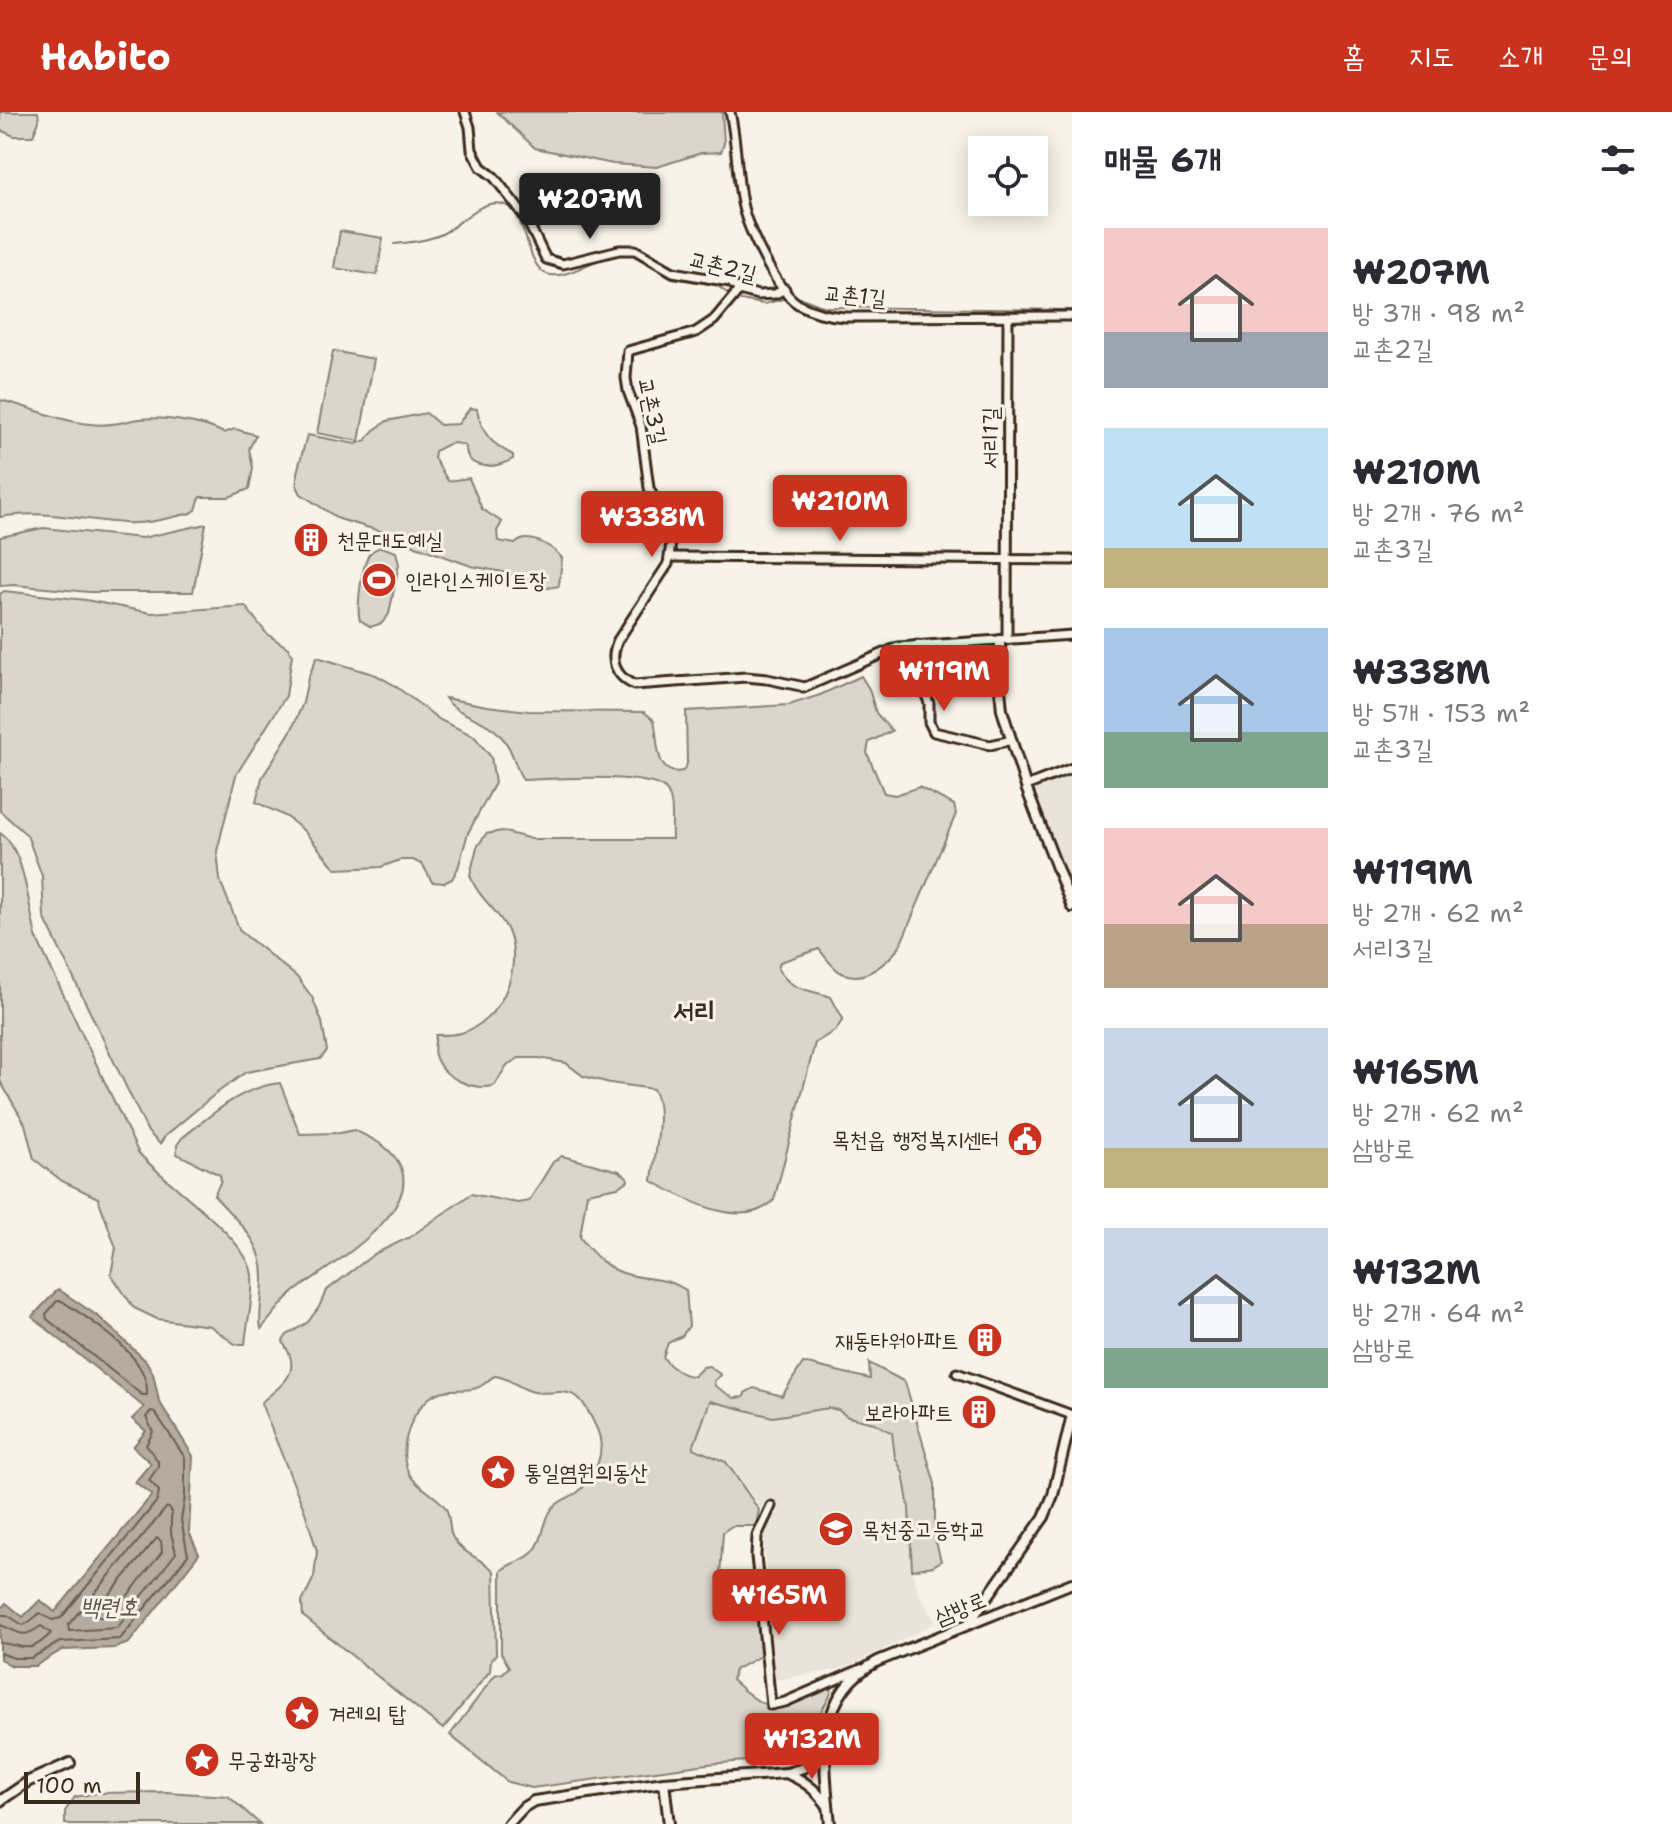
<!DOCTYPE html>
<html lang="ko">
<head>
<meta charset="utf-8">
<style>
	body { margin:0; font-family:"Shantell Sans","Poor Story",sans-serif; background:#f7f7f7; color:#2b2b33; height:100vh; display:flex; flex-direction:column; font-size:30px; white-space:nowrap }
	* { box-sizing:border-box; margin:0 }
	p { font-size:26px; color:#7c7c81 }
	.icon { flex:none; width:44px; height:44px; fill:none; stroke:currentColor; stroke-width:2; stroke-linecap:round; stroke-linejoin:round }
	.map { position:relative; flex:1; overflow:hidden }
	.side { display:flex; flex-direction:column; background:#fff; width:600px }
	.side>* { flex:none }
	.controls { position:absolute; left:968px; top:24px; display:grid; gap:16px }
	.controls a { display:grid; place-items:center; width:80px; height:80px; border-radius:0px; background:#fff; box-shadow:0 4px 20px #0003; font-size:40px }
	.scale { position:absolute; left:24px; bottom:20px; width:116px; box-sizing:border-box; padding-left:8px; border:4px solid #3b2a1e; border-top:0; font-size:22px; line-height:28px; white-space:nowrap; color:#3b2a1e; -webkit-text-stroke:6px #f7f3e8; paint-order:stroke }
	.price { position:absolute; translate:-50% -68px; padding:0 18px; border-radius:8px; background:#c8321e; color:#fff; font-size:26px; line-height:52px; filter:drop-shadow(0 2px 4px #0008) }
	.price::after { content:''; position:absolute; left:50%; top:48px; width:24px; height:18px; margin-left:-12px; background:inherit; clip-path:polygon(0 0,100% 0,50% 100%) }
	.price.selected { background:#222; color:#fff }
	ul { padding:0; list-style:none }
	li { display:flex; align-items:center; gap:24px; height:200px; padding:0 32px }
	li span { display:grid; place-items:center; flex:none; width:224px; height:160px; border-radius:0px; color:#555 }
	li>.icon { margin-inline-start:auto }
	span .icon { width:96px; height:96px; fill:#fffc; stroke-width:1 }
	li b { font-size:34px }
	h2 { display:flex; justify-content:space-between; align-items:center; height:96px; padding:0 32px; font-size:34px }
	header { display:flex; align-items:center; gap:48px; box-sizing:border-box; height:112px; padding:0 40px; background:#c8321e; color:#fff }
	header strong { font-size:38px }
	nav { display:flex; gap:44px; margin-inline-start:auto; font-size:28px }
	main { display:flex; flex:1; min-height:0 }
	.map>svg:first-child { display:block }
	.built { fill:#e9e4d9 }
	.green { fill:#dbd6cb; stroke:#8b8074; stroke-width:2 }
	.water { fill:#b4aca0; stroke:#84786c; stroke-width:2 }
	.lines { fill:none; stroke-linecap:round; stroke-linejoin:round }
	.shore { stroke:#6b5e52; stroke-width:2 }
	.stream { stroke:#84786c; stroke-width:2 }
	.minor-casing { stroke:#3b2a1e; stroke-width:13 }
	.tertiary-casing { stroke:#3b2a1e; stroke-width:14 }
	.minor { stroke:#f7f3e8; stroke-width:7 }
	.tertiary { stroke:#f7f3e8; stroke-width:8 }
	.labels { text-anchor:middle; stroke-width:6; stroke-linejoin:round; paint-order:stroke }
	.street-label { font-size:22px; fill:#3b2a1e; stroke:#f7f3e8 }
	.poi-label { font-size:22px; fill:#3b2a1e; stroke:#f7f3e8; text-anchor:start }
	.water-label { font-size:24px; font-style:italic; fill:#5f5145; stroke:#f7f3e8 }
	.quarter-label { font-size:26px; font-weight:bold; fill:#3b2a1e; stroke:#f7f3e8 }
</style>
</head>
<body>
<header>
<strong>Habito</strong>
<nav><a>홈</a><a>지도</a><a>소개</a><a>문의</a></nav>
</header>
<main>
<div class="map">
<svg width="1072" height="1712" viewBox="0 0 1072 1712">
	<rect width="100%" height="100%" fill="#f7f3e8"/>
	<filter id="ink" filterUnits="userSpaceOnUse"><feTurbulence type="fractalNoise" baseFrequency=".0125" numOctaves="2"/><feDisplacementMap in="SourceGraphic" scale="16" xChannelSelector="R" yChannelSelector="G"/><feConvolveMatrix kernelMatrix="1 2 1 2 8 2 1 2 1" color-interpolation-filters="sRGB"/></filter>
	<g filter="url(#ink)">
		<!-- built -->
		<g class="built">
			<polygon points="1072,660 1072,777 1032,676"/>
			<polygon points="710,1289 750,1298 757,1302 795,1303 829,1296 838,1298 848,1305 874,1311 893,1321 895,1345 903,1361 909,1396 912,1458 919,1481 936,1511 856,1551 835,1558 775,1568 761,1396 726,1350 693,1336"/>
		</g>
		<!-- green -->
		<g class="green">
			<polygon points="0,0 38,0 39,9 33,24 14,24 0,18"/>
			<polygon points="497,0 722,0 724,31 721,40 701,41 657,55 613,52 535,36"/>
			<polygon points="340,119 383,126 377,163 334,156"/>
			<polygon points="333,239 374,247 359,329 317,321"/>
			<path d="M0 288C31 295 58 309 90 312 106 314 118 312 133 308 157 303 203 310 224 321L235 317 256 323 249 337 253 356 249 377 229 385H200L196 398 191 401C169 406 146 413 123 411 81 408 43 397 0 405Z"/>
			<path d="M470 296 477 297C482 322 490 331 513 343V347C498 356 466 360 466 335 455 327 445 333 435 339L434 346 448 369 469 366 482 397 502 410 497 419 498 429 515 432C528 419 552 434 562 446L559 474 543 477 508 461 471 454 416 434 397 424 339 407 301 382 297 374V361L307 323 356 332 366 328 373 319 387 309 426 301 440 313 458 312Z"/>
			<polygon points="206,412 193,480 89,480 14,473 0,474 0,425 43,416 142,426"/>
			<path d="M381 435 396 440 399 452 389 502 382 511 371 515 360 508C356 496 362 452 370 441 374 437 376 437 381 435Z"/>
			<polygon points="4,479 86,488 151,501 245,494 267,522 288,536 292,543 286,584 236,663 217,739 220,768 240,819 297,865 312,885 322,910 327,939 320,947 246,960 214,983 165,1024 160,1032 148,1020 44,805 42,764 27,723 0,699 0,482"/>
			<polygon points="317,545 376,563 394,573 440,608 474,624 491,645 495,671 468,721 458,756 452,767 444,771 432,770 423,753 413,748 400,748 381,755 336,757 304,719 287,705 256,690 262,666 292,617 303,591 308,566"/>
			<path d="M861 564 869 577 876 601 892 619 869 630 867 641 884 681 895 683 919 675 954 693 956 702 899 836C886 851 864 872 842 861 833 857 825 844 819 837L780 850 778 857C792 880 808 877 831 885L843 907 836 918 815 931 774 1088C743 1120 684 1087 652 1069 654 1046 666 996 653 977L610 971 583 964 566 951 539 946H519L507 953 495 973C476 981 440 965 435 943 433 937 435 929 436 923 444 923 454 923 461 921 501 910 524 856 508 819 499 798 477 786 470 763L477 735 486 722 502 719 531 727H672C671 714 675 688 666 678 649 660 550 667 523 668 513 652 514 637 499 622 484 606 456 603 445 586L487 594 529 599 644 600 654 608C659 626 653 666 683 659L687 652 686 599 789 593 820 583Z"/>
			<path d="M0 721C26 738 28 798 37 827L138 1040C165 1072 247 1124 252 1163 254 1187 247 1209 245 1232H235L210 1214 157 1207 134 1196 111 1162 116 1136 98 1086 62 1069 34 1047 25 1012 0 969Z"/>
			<path d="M280 971 300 1022 340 1021 354 1018C364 1023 377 1028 386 1036 448 1089 328 1153 294 1180 281 1191 272 1205 261 1217 258 1203 263 1183 263 1168 264 1127 237 1111 214 1083L221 1069 220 1063 177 1042V1033L182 1026C212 1003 240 975 280 971Z"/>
			<path d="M562 1044 619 1059 627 1065 628 1069 618 1075 587 1081 580 1125C593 1143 608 1158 630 1163 651 1168 668 1166 686 1178L689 1214 682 1224 668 1231 663 1245C670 1255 682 1264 694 1264L703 1255 709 1254 721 1263 714 1269 715 1274 734 1286 744 1285 745 1281 754 1276 782 1284 803 1251 870 1267 869 1251 905 1270 935 1372V1426L941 1449 933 1454 912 1458 909 1396 903 1361 895 1345 892 1321 874 1311 848 1305 838 1298 829 1296 773 1305 710 1289 693 1336 726 1350 759 1398 756 1414H732L723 1420 720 1464 754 1468 762 1543 735 1558 732 1568C777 1609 778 1597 830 1574L832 1576C831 1586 825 1591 821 1600 815 1617 818 1635 799 1645L707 1652 532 1676 508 1670 450 1623 495 1563 503 1561 509 1555 501 1541V1459C510 1450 523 1450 532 1441 545 1428 542 1410 552 1397 558 1388 570 1386 578 1380 597 1364 607 1337 596 1315 591 1305 585 1290 576 1284 563 1276 547 1283 534 1280 519 1277 509 1265 495 1264 490 1266 486 1271 481 1274 467 1283 447 1271 428 1287 409 1304 395 1344 412 1366 421 1377 436 1383 445 1395 451 1403 448 1415 452 1424 461 1442 482 1446 494 1459L496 1542 491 1548 490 1559 443 1617 303 1504 302 1490 314 1465 317 1439 305 1400 261 1291C276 1276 299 1266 289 1241 287 1237 284 1233 283 1229L287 1223 308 1210 319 1195 326 1179 374 1142 410 1125 471 1082 518 1091 529 1089 553 1050Z"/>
			<polygon points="166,1680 228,1684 260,1712 65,1712 65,1699 75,1685 97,1681"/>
		</g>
		<!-- water -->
		<polygon class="water" points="58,1177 99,1205 146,1249 153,1261 159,1289 193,1344 189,1420 199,1442 129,1531 115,1536 62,1538 35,1554 12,1554 0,1547 0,1498 6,1491 23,1505 40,1488 55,1500 152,1383 135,1370 151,1351 133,1335 146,1319 132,1307 144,1295 32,1205"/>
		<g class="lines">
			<!-- shore -->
			<g class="shore">
				<path d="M57 1189H62C90 1208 151 1244 147 1283H142L47 1207 46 1202Z"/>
				<polygon points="167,1395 171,1398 171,1421 176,1441 117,1516 69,1519 68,1513"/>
				<polygon points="157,1426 161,1429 162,1440 111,1505 95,1505 95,1500"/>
				<polyline points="0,1503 7,1503 23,1513 29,1510 40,1501 52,1508 61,1506 157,1389 159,1379 149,1368 158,1355 158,1349 146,1333 153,1320 146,1305 151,1299 155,1300 185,1346 185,1385 181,1408 188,1443 120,1527 60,1530 31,1546 14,1546 0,1541"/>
				<path d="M0 1513C20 1519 20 1529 41 1514L51 1521C29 1544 25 1533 0 1531"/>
			</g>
			<!-- stream -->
			<g class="stream">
				<path d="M394 132C410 130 427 129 442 122 459 114 481 86 502 92 527 98 525 147 543 160 558 171 586 152 601 147 610 144 622 142 632 141L672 166 716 173 730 183"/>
				<path d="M793 185C806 185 814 193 827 195L1072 198"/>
				<polyline points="735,187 764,192 787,186"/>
			</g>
			<defs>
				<g id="minor">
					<polyline points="465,0 470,15 472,38 481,55 494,65 526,106 546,147 563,152 619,138 635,138 673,160 730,170 739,178 758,183 775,182 785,177"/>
					<path d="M730 0C737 30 736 61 742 91 747 116 777 179 798 192 812 200 829 204 845 205L1072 204"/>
					<path d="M739 178 714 208 696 220 628 239 626 266 628 279 641 314 649 376 672 424 668 452 618 528C609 548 615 564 634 573L746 565 767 567 805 575"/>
					<polyline points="671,445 1072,448"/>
					<polyline points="1007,528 1008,204"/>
					<polyline points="917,533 922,573 929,591 929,610 934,620 990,633 1012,628"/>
					<polyline points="803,576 898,535 1072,523"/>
					<polyline points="1026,674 1072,656"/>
					<polyline points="957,1261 1072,1303"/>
					<polyline points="771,1394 757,1424 756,1444 771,1593 785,1590 861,1557"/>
				</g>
				<g id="tertiary">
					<polyline points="1000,528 1000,577 1002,598 1027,678 1072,795"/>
					<polyline points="969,1511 1044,1405 1053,1383 1072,1303"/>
					<polyline points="787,1661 803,1656 824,1644"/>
					<polyline points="0,1689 29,1669 70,1651"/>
					<polyline points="508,1712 524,1695 534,1689 664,1670"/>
					<path d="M669 1712 664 1670 786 1661C805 1669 815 1677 828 1694"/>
					<path d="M830 1712C824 1651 813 1582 878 1549L1072 1471"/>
				</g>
			</defs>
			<!-- minor casing -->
			<use href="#minor" class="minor-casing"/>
			<!-- tertiary casing -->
			<use href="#tertiary" class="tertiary-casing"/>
			<!-- minor -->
			<use href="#minor" class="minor"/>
			<!-- tertiary -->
			<use href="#tertiary" class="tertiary"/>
		</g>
	</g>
	<!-- icons -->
	<defs>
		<symbol id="building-disc" viewBox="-11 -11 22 22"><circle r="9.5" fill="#c8321e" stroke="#f7f3e8"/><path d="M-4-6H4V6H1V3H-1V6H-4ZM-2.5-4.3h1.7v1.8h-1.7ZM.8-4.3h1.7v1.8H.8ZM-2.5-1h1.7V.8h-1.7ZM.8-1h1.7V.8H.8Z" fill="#fff"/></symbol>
		<symbol id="stadium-disc" viewBox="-11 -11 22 22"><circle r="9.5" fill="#c8321e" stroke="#f7f3e8"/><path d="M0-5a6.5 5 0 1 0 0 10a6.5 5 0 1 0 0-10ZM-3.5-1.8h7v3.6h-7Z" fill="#fff"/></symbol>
		<symbol id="civic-disc" viewBox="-11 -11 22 22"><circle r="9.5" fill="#c8321e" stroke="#f7f3e8"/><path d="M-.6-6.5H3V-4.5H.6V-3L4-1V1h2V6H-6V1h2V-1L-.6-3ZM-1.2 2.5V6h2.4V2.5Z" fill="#fff"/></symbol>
		<symbol id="sight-disc" viewBox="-11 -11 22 22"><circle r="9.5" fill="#c8321e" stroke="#f7f3e8"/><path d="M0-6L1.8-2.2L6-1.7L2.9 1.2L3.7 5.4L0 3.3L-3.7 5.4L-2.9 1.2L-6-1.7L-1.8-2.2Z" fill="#fff"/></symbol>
		<symbol id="school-disc" viewBox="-11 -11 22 22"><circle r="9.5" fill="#c8321e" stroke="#f7f3e8"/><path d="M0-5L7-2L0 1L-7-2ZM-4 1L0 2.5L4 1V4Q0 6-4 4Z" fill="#fff"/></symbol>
	</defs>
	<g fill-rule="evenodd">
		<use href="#building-disc" x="291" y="408" width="40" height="40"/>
		<use href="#stadium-disc" x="359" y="448" width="40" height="40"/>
		<use href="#civic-disc" x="1005" y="1007" width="40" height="40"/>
		<use href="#building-disc" x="965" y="1208" width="40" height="40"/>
		<use href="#building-disc" x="959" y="1280" width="40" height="40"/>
		<use href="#sight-disc" x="478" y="1340" width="40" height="40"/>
		<use href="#school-disc" x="816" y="1397" width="40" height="40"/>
		<use href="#sight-disc" x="282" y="1581" width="40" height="40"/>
		<use href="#sight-disc" x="182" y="1628" width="40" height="40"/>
	</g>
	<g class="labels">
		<!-- street labels -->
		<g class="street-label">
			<text transform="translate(723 154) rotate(14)" y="8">교촌2길</text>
			<text transform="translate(855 183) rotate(5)" y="8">교촌1길</text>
			<text transform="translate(653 299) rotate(78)" y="8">교촌3길</text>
			<text transform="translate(990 326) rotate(-90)" y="8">서리1길</text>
			<text transform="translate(960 1496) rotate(-22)" y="8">삼방로</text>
		</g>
		<!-- poi labels -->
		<g class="poi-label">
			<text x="337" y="436">천문대도예실</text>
			<text x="405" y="476">인라인스케이트장</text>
			<text x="999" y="1035" text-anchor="end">목천읍 행정복지센터</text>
			<text x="959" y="1236" text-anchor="end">재동타워아파트</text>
			<text x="953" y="1308" text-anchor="end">보라아파트</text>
			<text x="524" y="1368">통일염원의동산</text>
			<text x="862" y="1425">목천중고등학교</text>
			<text x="328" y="1609">겨레의 탑</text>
			<text x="228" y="1656">무궁화광장</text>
		</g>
		<!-- water labels -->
		<g class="water-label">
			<text x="109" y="1503">백련호</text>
		</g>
		<!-- quarter labels -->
		<g class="quarter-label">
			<text x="694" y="908">서리</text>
		</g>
	</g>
</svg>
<div class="controls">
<a><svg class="icon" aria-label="locate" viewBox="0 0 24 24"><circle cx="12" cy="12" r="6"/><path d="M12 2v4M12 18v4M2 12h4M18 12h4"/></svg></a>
</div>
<div class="scale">100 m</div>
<b class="price selected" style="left:590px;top:129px">₩207M</b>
<b class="price" style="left:840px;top:431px">₩210M</b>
<b class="price" style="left:652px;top:447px">₩338M</b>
<b class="price" style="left:944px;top:601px">₩119M</b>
<b class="price" style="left:779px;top:1525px">₩165M</b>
<b class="price" style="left:812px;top:1669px">₩132M</b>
</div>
<section class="side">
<h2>매물 6개<svg class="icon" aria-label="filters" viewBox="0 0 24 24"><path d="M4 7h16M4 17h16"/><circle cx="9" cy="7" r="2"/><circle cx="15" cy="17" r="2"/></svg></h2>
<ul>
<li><span style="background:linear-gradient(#f6c9c9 65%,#9aa5b1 0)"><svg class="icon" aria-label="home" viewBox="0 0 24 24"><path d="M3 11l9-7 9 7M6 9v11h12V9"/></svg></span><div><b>₩207M</b><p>방 3개 · 98 m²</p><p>교촌2길</p></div></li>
<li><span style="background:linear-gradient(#bfe0f5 75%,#c2b280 0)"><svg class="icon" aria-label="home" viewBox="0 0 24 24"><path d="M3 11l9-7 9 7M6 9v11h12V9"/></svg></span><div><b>₩210M</b><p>방 2개 · 76 m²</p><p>교촌3길</p></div></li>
<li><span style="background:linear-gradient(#a9c7e8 65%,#7fa58c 0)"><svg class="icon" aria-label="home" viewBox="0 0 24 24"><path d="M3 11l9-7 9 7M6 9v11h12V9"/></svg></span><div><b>₩338M</b><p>방 5개 · 153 m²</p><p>교촌3길</p></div></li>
<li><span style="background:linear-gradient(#f6c9c9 60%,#b9a48a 0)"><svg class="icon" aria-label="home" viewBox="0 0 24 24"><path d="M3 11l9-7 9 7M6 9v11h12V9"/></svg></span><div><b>₩119M</b><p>방 2개 · 62 m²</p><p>서리3길</p></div></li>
<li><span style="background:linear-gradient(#c9d6e8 75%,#c2b280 0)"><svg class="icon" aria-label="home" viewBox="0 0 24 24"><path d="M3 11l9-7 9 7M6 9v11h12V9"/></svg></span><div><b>₩165M</b><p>방 2개 · 62 m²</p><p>삼방로</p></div></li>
<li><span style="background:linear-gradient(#c9d6e8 75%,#7fa58c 0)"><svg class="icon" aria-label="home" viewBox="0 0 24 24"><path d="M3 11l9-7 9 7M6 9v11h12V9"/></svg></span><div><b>₩132M</b><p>방 2개 · 64 m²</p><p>삼방로</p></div></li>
</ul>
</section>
</main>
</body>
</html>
